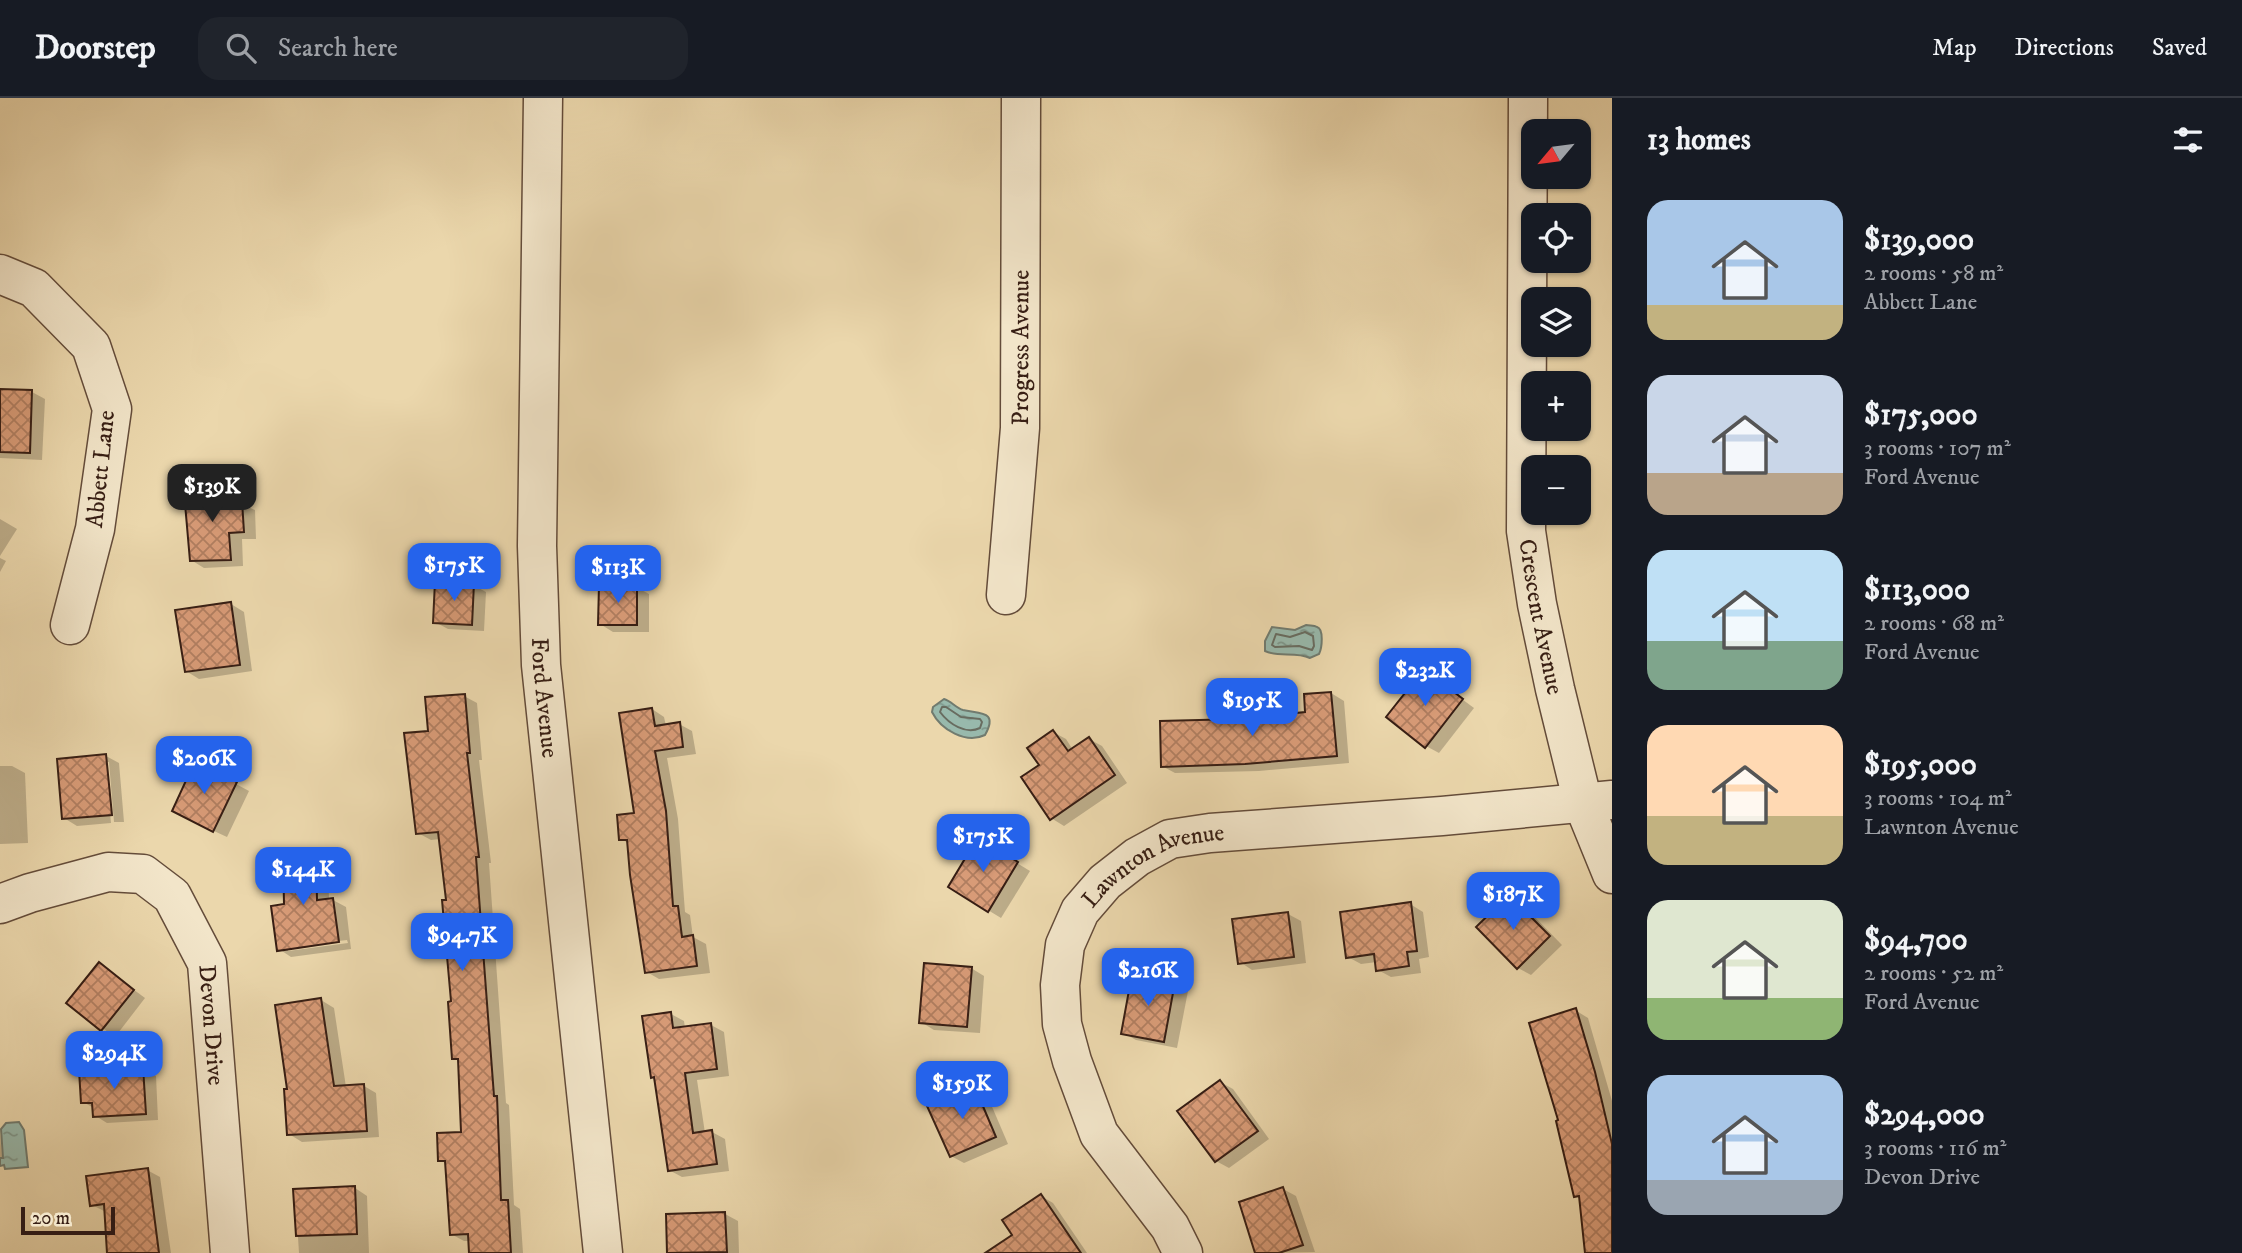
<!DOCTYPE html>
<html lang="en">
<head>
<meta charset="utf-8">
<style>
	body { margin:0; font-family:"IM FELL DW Pica",serif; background:#20242c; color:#f1f3f6; height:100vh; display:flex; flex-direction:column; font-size:26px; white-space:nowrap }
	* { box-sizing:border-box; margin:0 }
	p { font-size:23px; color:#9ea1a6 }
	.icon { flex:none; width:38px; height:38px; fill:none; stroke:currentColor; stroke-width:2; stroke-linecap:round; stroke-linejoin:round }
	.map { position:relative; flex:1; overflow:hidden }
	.side { display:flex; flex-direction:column; background:#171b24; width:630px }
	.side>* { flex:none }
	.needle { width:46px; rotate:241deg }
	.tools { position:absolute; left:1521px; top:21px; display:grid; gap:14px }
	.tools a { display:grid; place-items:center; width:70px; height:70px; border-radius:14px; background:#171b24; box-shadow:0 2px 5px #0004; font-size:35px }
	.scale { position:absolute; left:21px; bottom:18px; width:94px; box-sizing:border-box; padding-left:7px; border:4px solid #371e14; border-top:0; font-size:19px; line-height:24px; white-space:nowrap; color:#371e14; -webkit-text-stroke:5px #f2e5c9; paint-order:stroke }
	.price { position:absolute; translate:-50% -60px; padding:0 16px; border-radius:14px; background:#2563eb; color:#fff; font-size:23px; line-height:46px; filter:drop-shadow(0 2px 4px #0008) }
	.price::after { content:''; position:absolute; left:50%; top:42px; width:21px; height:16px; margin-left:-10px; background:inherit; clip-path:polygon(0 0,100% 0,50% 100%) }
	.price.on { background:#222; color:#fff }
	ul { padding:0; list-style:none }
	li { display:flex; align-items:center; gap:21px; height:175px; padding:0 35px }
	li span { display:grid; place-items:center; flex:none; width:196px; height:140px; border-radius:21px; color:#555 }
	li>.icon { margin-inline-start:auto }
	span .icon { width:84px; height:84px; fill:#fffc; stroke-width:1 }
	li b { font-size:30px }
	h2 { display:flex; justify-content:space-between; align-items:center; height:84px; padding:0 35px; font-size:30px }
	header { display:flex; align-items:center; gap:42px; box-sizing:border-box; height:98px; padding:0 35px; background:#171b24; border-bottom:2px solid #363941 }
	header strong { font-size:33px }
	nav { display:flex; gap:38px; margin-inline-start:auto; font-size:24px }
	.search { width:490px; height:63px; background:#20242c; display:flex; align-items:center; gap:18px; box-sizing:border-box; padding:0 24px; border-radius:21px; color:#9ea1a6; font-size:26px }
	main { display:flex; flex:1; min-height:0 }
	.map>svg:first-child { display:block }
	.water { fill:url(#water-ripples); stroke:#717b6f; stroke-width:2 }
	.shadow { fill:#0003; fill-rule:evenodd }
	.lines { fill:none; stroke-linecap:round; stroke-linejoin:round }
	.shore { stroke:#686c60; stroke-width:2 }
	.building { fill:url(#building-cross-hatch); stroke:#371e14; stroke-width:2 }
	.minor-casing { stroke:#644c3a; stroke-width:41 }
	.minor { stroke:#f2e5c9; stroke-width:38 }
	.labels { text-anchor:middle; stroke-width:5; stroke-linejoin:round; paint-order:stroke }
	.street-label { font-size:24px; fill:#371e14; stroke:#f2e5c9 }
</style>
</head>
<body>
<header>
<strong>Doorstep</strong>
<div class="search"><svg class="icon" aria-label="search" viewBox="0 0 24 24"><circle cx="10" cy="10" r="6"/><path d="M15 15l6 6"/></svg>Search here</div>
<nav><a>Map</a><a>Directions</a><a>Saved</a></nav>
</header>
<main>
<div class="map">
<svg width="1612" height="1155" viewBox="0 0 1612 1155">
	<defs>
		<pattern id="water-ripples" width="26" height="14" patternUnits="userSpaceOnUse" patternTransform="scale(1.75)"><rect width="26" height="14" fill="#98b9ac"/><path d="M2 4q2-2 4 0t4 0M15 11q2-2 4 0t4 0" fill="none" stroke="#7d968b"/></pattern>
		<pattern id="building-cross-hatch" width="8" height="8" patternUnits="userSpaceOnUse" patternTransform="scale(1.75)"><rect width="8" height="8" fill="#d89b77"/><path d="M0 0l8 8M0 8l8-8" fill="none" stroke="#b07e60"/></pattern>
	</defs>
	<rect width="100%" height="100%" fill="#ebd7ac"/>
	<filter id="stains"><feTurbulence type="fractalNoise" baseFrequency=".00286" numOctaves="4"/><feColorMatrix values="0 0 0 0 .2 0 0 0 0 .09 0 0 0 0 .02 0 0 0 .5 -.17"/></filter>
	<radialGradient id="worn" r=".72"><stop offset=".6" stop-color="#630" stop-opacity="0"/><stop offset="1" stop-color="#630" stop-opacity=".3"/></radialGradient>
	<!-- water -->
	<g class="water">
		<path d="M1306 527C1310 528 1314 527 1317 529 1324 531 1322 550 1319 556L1310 560C1295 553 1279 560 1265 553V543L1272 529 1295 532Z"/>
		<path d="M944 601C951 603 956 610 963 612 979 616 999 612 985 637 966 646 941 632 932 614L933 609Z"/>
		<polygon points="19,1024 24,1032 28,1069 5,1071 4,1067 0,1068 0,1060 3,1060 1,1031 6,1025"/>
	</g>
	<!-- shadow -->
	<g class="shadow">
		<polygon points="0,293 32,294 45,301 42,362 0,360"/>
		<polygon points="225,393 238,400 238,405 255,412 256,441 242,441 243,468 204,470 191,462"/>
		<polygon points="0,421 17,431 0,458"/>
		<polygon points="0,460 6,463 0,474"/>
		<polygon points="473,487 486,494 484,533 448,531 435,524"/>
		<polygon points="636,489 649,496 649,534 613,534 600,526"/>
		<polygon points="231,506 244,514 252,573 199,581 186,573"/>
		<polygon points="1424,573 1474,610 1439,655 1426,648"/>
		<polygon points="1331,595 1344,603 1349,665 1259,673 1175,675 1162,668 1239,622 1307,616"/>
		<polygon points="464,598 477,605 482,662 479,662 491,765 489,765 506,1005 509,1007 514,1107 520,1111 523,1155 471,1155 470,1143 464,1143 451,1136 447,1066 440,1062 463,1035 460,964 454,960 448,803 440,741 431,742 418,735 429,635"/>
		<polygon points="652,611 664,619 666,628 679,626 692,633 696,656 667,660 678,721 685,814 690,817 693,839 706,846 710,875 659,881 647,874 630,746 621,741 636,717"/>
		<polygon points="1053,634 1066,641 1073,652 1089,641 1102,648 1127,685 1064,728 1051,720 1041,667"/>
		<polygon points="106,658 119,665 124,724 114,724 109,664 105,664 111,725 77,728 64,720"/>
		<polygon points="0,668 12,668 25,675 28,745 0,746"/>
		<polygon points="236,686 249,693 227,739 186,720"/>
		<polygon points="979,742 1030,773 1001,820 950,789"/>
		<path d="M315 756 328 764 329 802H333L346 809 351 851 291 859 279 851 286 808ZM347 842 348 845 288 853V849Z"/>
		<polygon points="1509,799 1522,806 1562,847 1531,877 1518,870"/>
		<polygon points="1410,806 1423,814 1429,859 1419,861 1421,875 1391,879 1378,872 1377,864 1361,866 1348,859"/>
		<polygon points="1288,816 1301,823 1306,865 1252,872 1240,864"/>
		<polygon points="99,866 145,900 115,939 68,905"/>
		<polygon points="971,870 984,878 980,935 934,932 921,924"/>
		<polygon points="1133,878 1175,885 1188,893 1177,950 1136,942 1123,935"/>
		<polygon points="321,902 334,910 346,989 364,988 376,995 379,1039 302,1044 289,1036 289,992"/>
		<polygon points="1575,912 1588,920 1612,1003 1612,1100 1589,1106 1576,1098"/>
		<polygon points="671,916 684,923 685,930 711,927 724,934 729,978 697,982 705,1035 712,1034 725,1041 729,1073 682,1079 669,1072 656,981 652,979"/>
		<polygon points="143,970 156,978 158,1022 107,1025 94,1017 94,1010 83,1004"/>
		<polygon points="1220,984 1233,991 1269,1041 1229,1070 1216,1063 1180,1013"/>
		<polygon points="974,989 987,997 1008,1046 964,1065 951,1058"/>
		<polygon points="0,1036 2,1059 0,1059"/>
		<polygon points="147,1072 160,1079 171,1155 109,1155 106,1114 92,1107"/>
		<polygon points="355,1090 367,1098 369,1155 299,1155 295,1093"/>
		<polygon points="1283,1091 1296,1098 1315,1154 1257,1155"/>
		<polygon points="1041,1098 1053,1105 1087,1155 1006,1155 1014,1137"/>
		<polygon points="725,1116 738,1123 739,1155 668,1155 667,1117"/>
	</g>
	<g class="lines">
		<!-- shore -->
		<g class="shore">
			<polygon points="1305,534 1313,538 1314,548 1312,552 1299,548 1275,549 1272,547 1276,536 1290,539"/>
			<path d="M946 609 961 619 980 621 982 624 980 630C966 637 949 626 940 614L942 609Z"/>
		</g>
	</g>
	<!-- building -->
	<g class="building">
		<polygon points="0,291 32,292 30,355 0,354"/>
		<polygon points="226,391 226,404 242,403 244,434 229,435 231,462 190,463 184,394"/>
		<polygon points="435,483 474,485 472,527 433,525"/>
		<polygon points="599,487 637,487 637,527 598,527"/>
		<polygon points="231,504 240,567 185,574 175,512"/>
		<polygon points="1424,571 1463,601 1425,650 1386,619"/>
		<polygon points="1331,594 1337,658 1245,666 1161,669 1160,623 1239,621 1305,614 1304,596"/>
		<polygon points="465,596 470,655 467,655 479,759 476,759 494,998 497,998 501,1102 508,1102 511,1155 469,1155 468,1136 450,1137 445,1063 438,1063 437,1035 461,1034 458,961 452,961 448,904 451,903 442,802 446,802 438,734 416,736 404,635 428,633 425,599"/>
		<polygon points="652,610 655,628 680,624 683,649 655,653 666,713 673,808 678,808 682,839 693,837 697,868 645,875 630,777 627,742 619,742 617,717 634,715 619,615"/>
		<polygon points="1053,632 1068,653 1089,639 1115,677 1050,722 1021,679 1039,667 1027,650"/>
		<polygon points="106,656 112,717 62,721 57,661"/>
		<polygon points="195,663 237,684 213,734 172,713"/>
		<polygon points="978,739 1018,764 988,814 948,789"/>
		<polygon points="316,754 317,802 333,800 339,844 277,853 271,808 284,806 283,755"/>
		<polygon points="1509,797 1550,838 1517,871 1476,829"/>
		<polygon points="1411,804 1417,853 1407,854 1409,868 1376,873 1374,856 1346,860 1340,814"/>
		<polygon points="1288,814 1294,859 1238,866 1232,821"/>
		<polygon points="99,864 134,892 101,933 66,905"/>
		<polygon points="924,865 972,869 967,929 919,925"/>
		<polygon points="1132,876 1175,884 1164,944 1121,936"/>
		<polygon points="321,900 334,988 364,986 367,1033 287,1037 284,991 287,991 275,907"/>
		<polygon points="1576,910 1595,974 1612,1046 1612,1155 1585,1155 1579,1098 1574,1099 1556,1023 1558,1022 1529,925"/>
		<polygon points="671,914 673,930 711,925 717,971 685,975 693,1035 712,1032 717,1066 668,1073 654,979 651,980 642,918"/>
		<polygon points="143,969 146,1016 93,1019 92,1005 81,1005 79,972"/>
		<polygon points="1220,982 1258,1033 1215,1064 1177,1013"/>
		<polygon points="974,987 996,1039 950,1059 927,1008"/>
		<polygon points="148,1070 159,1155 107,1155 104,1106 90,1108 86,1078"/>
		<polygon points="355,1088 357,1136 296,1138 293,1091"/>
		<polygon points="1283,1089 1303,1147 1279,1155 1255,1155 1239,1104"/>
		<polygon points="1041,1096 1081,1155 985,1155 1012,1137 1002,1122"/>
		<polygon points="725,1114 727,1154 667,1155 666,1116"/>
	</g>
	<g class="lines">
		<defs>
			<g id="minor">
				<path id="s1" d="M543 0 537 448 541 567 603 1155"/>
				<path id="s2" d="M1528 0 1526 433 1537 506 1555 591 1583 705 1612 776"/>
				<polyline points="0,176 34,190 91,248 112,311 95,431 70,527"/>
				<path id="s3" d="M1006 497 1020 330 1021 0"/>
				<path id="s4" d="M0 806 30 795 108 774 143 776 172 798 207 865 230 1155"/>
				<path id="s5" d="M1183 1155 1170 1129 1099 1036 1072 963 1062 926 1060 887 1065 847 1080 813 1105 784 1137 759 1170 741 1210 735 1442 718 1612 702"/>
			</g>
		</defs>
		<!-- minor casing -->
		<use href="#minor" class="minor-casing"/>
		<!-- minor -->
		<use href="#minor" class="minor"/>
	</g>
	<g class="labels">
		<!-- street labels -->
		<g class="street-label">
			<text dy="8" stroke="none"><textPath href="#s3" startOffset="248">Progress Avenue</textPath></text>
			<text transform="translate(100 371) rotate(-84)" y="8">Abbett Lane</text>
			<text dy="8" stroke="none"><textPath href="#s2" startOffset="520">Crescent Avenue</textPath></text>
			<text dy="8" stroke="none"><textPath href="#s1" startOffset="600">Ford Avenue</textPath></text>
			<text dy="8" stroke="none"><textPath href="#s5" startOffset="469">Lawnton Avenue</textPath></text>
			<text dy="8" stroke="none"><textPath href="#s4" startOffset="322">Devon Drive</textPath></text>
		</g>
	</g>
	<rect width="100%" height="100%" filter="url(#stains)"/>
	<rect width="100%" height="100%" fill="url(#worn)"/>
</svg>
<div class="tools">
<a><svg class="needle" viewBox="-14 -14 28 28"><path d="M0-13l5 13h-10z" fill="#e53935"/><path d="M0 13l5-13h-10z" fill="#9ea1a6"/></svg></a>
<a><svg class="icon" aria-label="locate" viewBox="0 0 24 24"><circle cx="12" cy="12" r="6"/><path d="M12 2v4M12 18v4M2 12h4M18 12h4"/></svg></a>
<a><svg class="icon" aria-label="layers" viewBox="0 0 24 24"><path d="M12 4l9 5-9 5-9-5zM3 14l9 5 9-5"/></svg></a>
<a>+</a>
<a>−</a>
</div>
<div class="scale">20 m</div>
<b class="price on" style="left:212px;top:426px">$139K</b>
<b class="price" style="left:454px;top:505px">$175K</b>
<b class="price" style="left:618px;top:507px">$113K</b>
<b class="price" style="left:1425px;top:610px">$232K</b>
<b class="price" style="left:1252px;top:640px">$195K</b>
<b class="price" style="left:204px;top:698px">$206K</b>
<b class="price" style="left:983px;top:776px">$175K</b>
<b class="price" style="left:303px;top:809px">$144K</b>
<b class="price" style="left:1513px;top:834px">$187K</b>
<b class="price" style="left:462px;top:875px">$94.7K</b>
<b class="price" style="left:1148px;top:910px">$216K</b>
<b class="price" style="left:114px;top:993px">$294K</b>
<b class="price" style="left:962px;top:1023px">$159K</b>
</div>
<section class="side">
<h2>13 homes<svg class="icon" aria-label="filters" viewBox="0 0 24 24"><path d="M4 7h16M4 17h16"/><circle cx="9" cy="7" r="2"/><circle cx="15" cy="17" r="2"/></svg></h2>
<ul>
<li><span style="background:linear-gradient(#a9c7e8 75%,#c2b280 0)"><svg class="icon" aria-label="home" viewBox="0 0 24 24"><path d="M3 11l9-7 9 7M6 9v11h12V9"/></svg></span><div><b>$139,000</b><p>2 rooms · 58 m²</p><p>Abbett Lane</p></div></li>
<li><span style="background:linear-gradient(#c9d6e8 70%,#b9a48a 0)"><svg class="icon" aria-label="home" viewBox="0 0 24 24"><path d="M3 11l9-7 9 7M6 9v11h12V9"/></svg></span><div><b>$175,000</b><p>3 rooms · 107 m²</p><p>Ford Avenue</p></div></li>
<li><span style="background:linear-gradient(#bfe0f5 65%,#7fa58c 0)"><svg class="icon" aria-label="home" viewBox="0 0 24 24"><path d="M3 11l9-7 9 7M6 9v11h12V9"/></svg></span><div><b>$113,000</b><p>2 rooms · 68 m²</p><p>Ford Avenue</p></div></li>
<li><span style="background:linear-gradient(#ffd9b3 65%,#c2b280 0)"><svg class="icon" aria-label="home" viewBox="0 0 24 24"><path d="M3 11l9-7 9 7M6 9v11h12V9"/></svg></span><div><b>$195,000</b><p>3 rooms · 104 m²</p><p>Lawnton Avenue</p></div></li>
<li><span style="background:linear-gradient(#dfe7d0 70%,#8fb573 0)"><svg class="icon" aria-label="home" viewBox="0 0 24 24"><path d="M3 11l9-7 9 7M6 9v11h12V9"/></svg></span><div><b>$94,700</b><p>2 rooms · 52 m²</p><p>Ford Avenue</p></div></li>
<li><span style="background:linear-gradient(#a9c7e8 75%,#9aa5b1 0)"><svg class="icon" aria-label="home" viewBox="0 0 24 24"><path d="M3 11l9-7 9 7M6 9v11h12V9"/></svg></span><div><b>$294,000</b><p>3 rooms · 116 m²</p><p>Devon Drive</p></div></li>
</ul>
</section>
</main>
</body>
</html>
